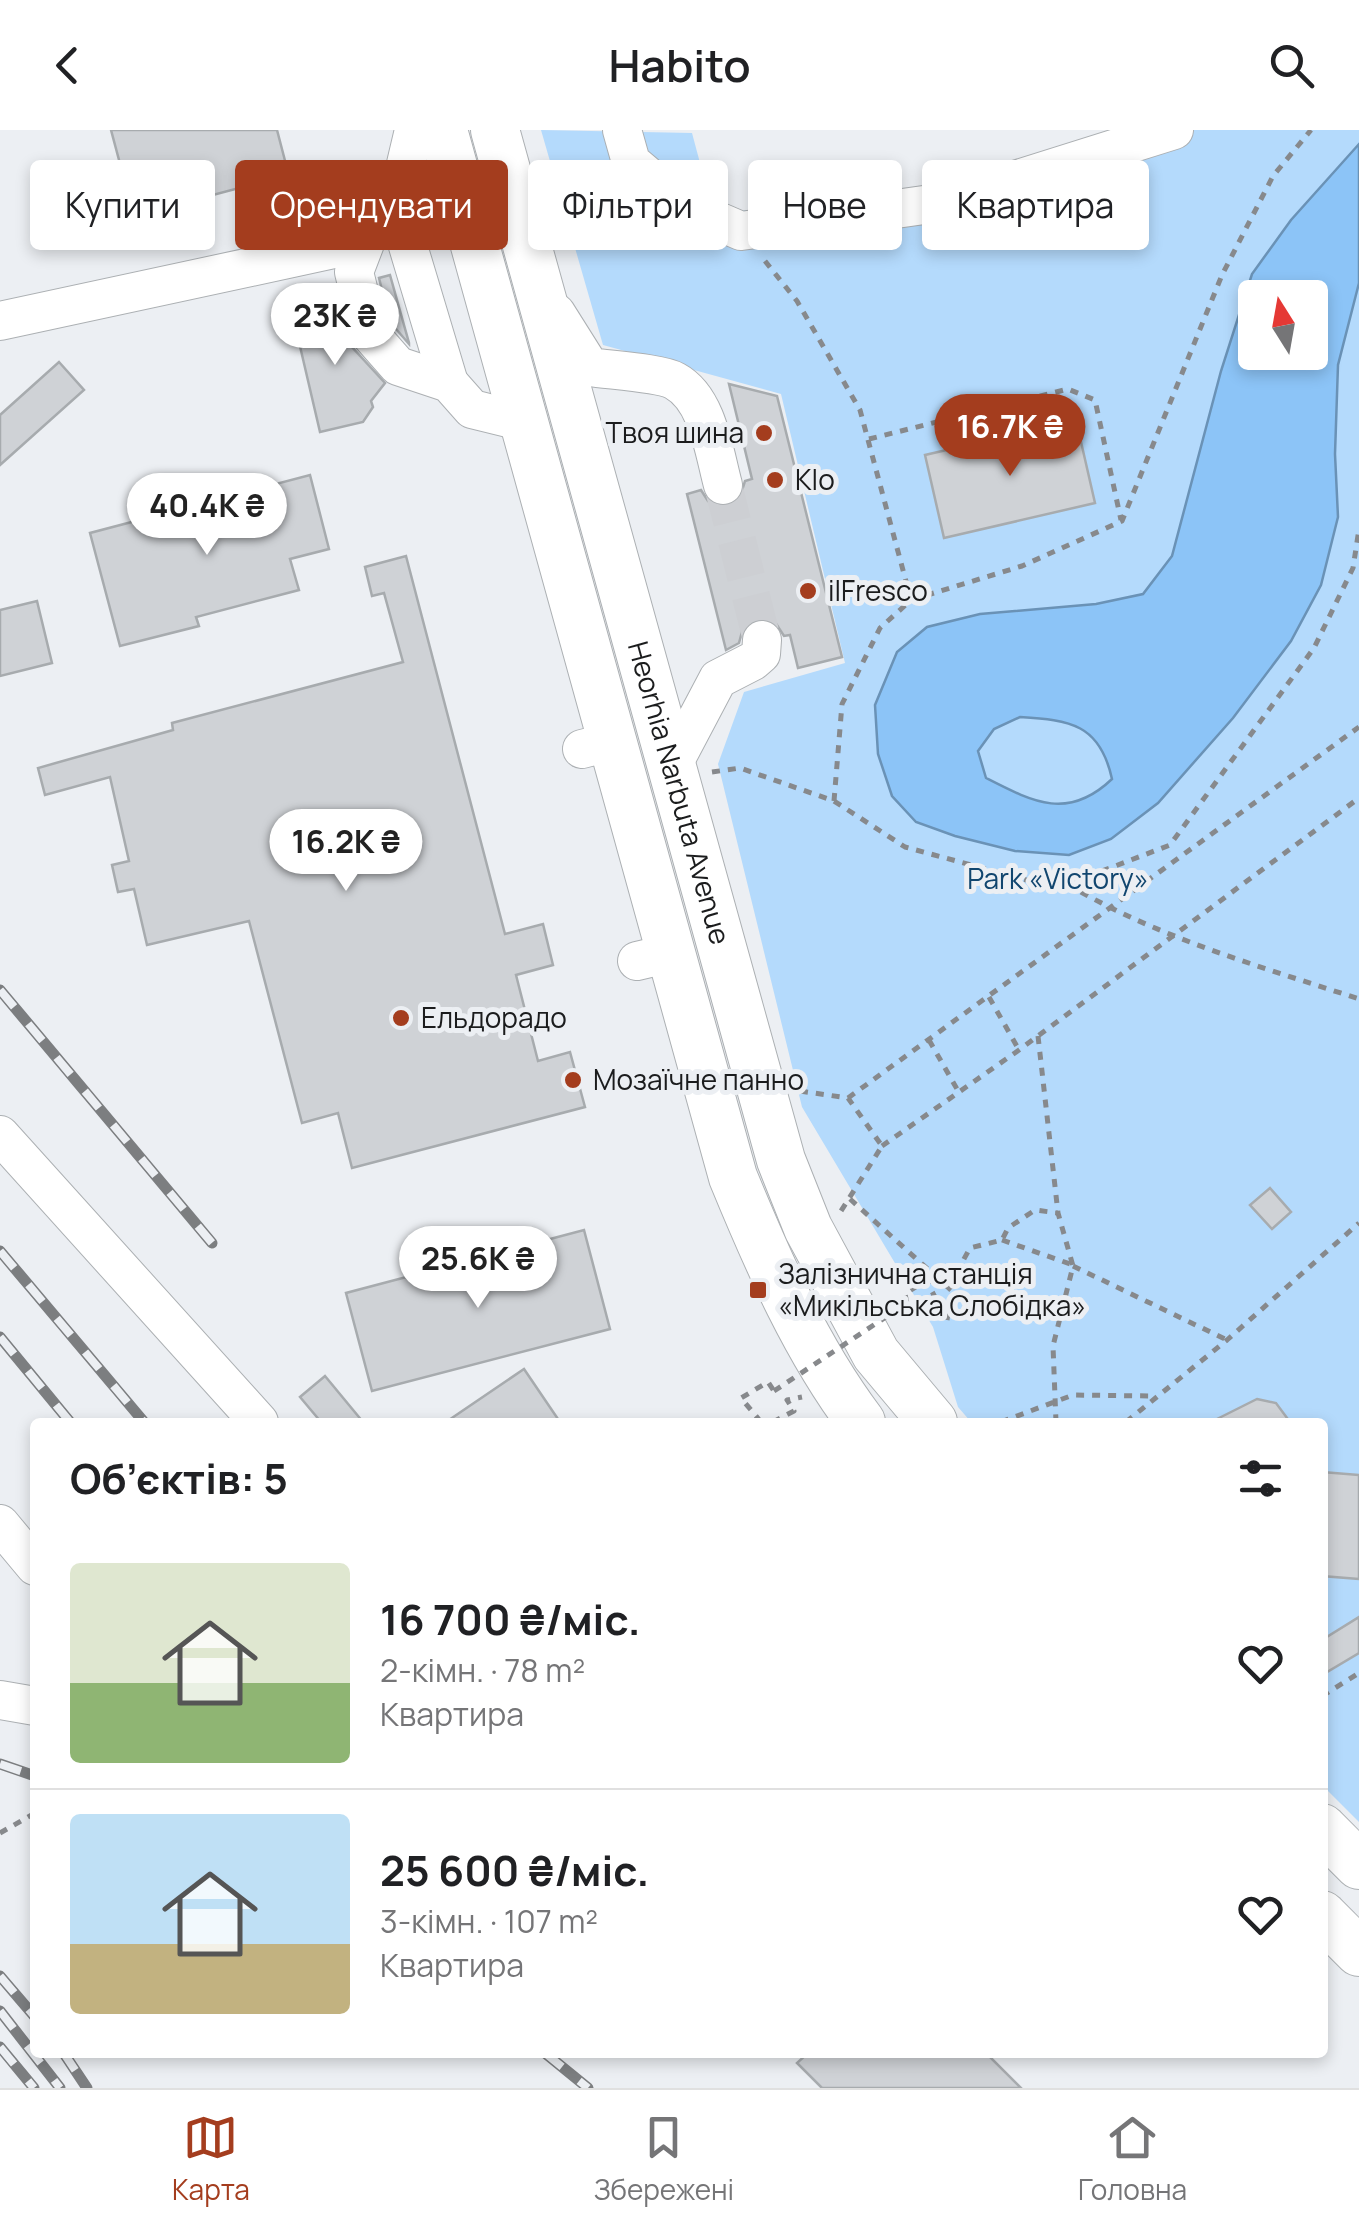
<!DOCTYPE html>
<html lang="uk">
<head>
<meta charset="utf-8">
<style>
	body { margin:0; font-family:Manrope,sans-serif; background:#f6f6f6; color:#202124; height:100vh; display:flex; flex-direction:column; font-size:38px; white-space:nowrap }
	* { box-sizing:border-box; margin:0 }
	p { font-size:32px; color:#757577 }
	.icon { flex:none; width:55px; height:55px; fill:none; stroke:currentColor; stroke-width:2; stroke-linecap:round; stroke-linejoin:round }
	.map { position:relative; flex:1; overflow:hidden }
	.sheet { position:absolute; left:30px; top:1288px; width:1298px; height:640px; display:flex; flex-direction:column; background:#fff; border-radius:10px; box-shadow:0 5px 15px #0003 }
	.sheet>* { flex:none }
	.banner { position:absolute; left:30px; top:30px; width:1300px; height:90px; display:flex; gap:20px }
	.needle { width:65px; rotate:349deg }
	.controls { position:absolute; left:1238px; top:150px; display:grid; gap:20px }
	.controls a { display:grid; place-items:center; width:90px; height:90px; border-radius:10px; background:#fff; box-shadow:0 5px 15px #0003; font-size:50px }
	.price { position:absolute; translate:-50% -85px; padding:0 22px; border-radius:35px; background:#fff; color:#222; font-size:32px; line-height:65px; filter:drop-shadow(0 2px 5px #0008) }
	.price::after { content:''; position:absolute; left:50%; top:60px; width:30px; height:22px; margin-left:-15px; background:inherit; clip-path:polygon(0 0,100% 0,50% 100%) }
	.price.active { background:#a43d1e; color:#fff }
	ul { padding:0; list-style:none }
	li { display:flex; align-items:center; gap:30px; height:250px; padding:0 40px }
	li+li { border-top:2px solid #e0e0e0 }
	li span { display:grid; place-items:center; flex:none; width:280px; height:200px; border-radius:10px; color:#555 }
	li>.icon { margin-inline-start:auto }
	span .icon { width:120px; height:120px; fill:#fffc; stroke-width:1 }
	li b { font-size:42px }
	h2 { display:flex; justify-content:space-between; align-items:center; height:120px; padding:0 40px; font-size:42px }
	.pill { padding:0 35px; border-radius:10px; background:#fff; box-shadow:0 5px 15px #0003; font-size:35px; line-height:90px }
	.pill.active { background:#a43d1e; color:#fff }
	header { display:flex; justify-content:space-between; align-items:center; height:130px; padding:0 40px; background:#fff; font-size:45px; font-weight:600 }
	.tab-bar { display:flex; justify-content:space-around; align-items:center; height:140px; border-top:2px solid #e0e0e0; background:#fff; font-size:28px; color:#757577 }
	.tab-bar a { display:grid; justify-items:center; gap:5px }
	.tab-bar .active { color:#a43d1e }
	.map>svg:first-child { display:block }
	.green { fill:#b4dafc; fill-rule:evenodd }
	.water { fill:#8cc4f7; stroke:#6a92b6; stroke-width:2.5; fill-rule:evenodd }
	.building { fill:#cfd2d6; stroke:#a7abae; stroke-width:2.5 }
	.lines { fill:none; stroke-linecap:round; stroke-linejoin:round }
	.minor-tunnel { stroke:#cdcfd3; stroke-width:38; stroke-dasharray:38 19; stroke-linecap:butt }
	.minor-casing { stroke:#acb0b3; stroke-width:40 }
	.major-casing { stroke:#acb0b3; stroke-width:50 }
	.path { stroke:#87898c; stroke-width:5; stroke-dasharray:8 8; stroke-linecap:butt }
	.minor { stroke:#fff; stroke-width:38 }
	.major { stroke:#fff; stroke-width:48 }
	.rail-casing { stroke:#7c7e80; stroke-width:11 }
	.rail { stroke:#eceff3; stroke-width:8; stroke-dasharray:22; stroke-linecap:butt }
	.path-bridge { stroke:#87898c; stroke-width:5; stroke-dasharray:8 8; stroke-linecap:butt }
	.poi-dot { fill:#a43d1e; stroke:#eceff3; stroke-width:4 }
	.labels { text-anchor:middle; stroke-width:10; stroke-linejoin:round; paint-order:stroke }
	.poi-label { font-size:28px; fill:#1b1c1d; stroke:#eceff3; text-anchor:start }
	.street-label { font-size:28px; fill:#1b1c1d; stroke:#eceff3 }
	.park-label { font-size:28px; fill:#11466f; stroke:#eceff3 }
</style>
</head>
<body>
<header><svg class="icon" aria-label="back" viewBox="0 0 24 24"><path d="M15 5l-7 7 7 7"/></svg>Habito<svg class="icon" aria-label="search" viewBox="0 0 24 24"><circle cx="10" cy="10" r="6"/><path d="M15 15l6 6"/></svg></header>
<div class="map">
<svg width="1359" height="1958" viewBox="0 0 1359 1958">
	<rect width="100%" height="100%" fill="#eceff3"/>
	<!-- green -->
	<path class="green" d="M541 0 692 3 711 74 732 82 945 56 1123 0H1359V1692L1323 1656 1322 1292H971L958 1277 933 1197 802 977 718 634 744 562 845 533 781 264 603 215ZM1255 168H1310V222H1255Z"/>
	<!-- water -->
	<path class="water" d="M1359 14V153L1338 235 1335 324 1338 387 1321 455 1291 511 1233 588 1158 673 1111 709 1069 725 1015 721 955 706 916 692 892 666 878 624 875 575 897 522 927 497 980 484 1096 474 1143 464 1172 426 1221 241 1252 144 1291 90ZM1255 168H1310V222H1255ZM1020 587C1070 590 1100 594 1112 649 1068 691 1033 672 986 648L978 621 994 599Z"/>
	<!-- building -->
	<g class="building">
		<polygon points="111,0 277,0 289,46 271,50 277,71 245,80 239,58 134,86"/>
		<polygon points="390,145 409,213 409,214 390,192 379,148"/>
		<polygon points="338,171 352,217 385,253 371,271 373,277 363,292 320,302 292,182"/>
		<polygon points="59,232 84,260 0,335 0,285"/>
		<polygon points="729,254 777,266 842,527 798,538 790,505 784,506 775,492 765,488 751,490 743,498 739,513 726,520 687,364 701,360 708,371 716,376 727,377 739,370 745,351 752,349"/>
		<polygon points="1076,290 1095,373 944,408 925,325"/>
		<polygon points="310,345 329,419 290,429 299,460 196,487 199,496 120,516 90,403"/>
		<polygon points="406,426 505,804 543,794 553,835 516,845 538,931 570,922 585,977 352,1038 338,983 302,993 249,791 147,815 134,759 118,762 112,735 129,731 110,647 45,665 38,638 173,600 172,593 403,532 384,463 372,466 365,437"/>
		<polygon points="37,471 52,533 0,546 0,480"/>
		<polygon points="1270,1058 1291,1082 1272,1099 1250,1075"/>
		<polygon points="584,1100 610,1199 372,1261 346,1163"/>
		<polygon points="524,1239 560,1292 446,1292"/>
		<polygon points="325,1246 363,1292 321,1292 300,1267"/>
		<polygon points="1257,1269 1276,1273 1290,1292 1211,1292"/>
		<polygon points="1322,1342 1359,1345 1359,1449 1322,1446"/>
		<polygon points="1359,1487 1359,1523 1322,1545 1322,1510"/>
		<polygon points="809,1922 985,1922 1021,1958 822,1958 797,1933"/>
	</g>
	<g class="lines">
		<!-- minor-tunnel -->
		<polyline class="minor-tunnel" points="723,355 762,510"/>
		<defs>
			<g id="minor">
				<polyline points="414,0 396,76 449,253"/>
				<polyline points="622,0 631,32 683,76 741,101 945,72 1174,0"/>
				<polyline points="381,93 367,108 354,142 369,203 398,236 449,253 472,279 516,290 529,304"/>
				<path d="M556 183 590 237C608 240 661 243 675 251 708 269 714 322 723 355"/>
				<polyline points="0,191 334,119 396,76"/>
				<polyline points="582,619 613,611"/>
				<polyline points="671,638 718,549 753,531 761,524 762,510"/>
				<polyline points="637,831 671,823"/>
				<polyline points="0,1005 259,1292"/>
				<polyline points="0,1394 35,1436"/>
				<polyline points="0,1570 35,1576"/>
			</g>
			<g id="major">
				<path d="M443 0 733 1047C768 1132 806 1219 861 1292"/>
				<path id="s1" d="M495 0 781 1030 808 1098 876 1224 933 1292"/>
				<polyline points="1322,1698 1359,1735"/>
				<polyline points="1322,1785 1359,1822"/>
			</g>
		</defs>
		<!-- minor casing -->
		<use href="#minor" class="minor-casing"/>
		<!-- major casing -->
		<use href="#major" class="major-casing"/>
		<!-- path -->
		<g class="path">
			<polyline points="765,131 797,171 860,280 911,470"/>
			<polyline points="869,309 1068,259 1095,270 1121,390"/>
			<polyline points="712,642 740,638 834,671 905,717 1030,751 1067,754 1089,746 1170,715 1314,518 1353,438 1359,399"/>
			<polyline points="834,671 842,574 880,498 911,470 1022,436 1122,391 1222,145 1273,46 1311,0"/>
			<path d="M1067 754C1158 808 1259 836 1359 869"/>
			<polyline points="989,867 1019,920"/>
			<polyline points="1038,906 1058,1083 1073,1136 1053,1216 1056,1292"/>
			<polyline points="929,910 957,959"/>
			<polyline points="800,961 848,968 882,1016 841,1081"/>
			<polyline points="848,968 1359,597"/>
			<polyline points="882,1016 1019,920 1359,668"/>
			<polyline points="850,1069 952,1161"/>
			<polyline points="1002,1110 1073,1135"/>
			<polyline points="1073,1136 1227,1210"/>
			<polyline points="907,1173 905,1164 926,1150 947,1190"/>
			<polyline points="947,1190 954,1147 970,1118 1002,1110 1008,1098 1035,1080 1058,1083"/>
			<polyline points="761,1292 741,1268 768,1252 774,1261"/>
			<polyline points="773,1292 794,1281 787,1270 802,1267"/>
			<polyline points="1001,1292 1073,1265 1153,1266"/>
			<polyline points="1126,1292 1227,1210 1359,1093"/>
			<polyline points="1322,1566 1359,1543"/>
			<polyline points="0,1703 35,1683"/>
		</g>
		<!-- minor -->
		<use href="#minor" class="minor"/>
		<!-- major -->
		<use href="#major" class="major"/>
		<defs>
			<g id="rail">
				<polyline points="0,860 212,1113"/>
				<polyline points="0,1121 144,1292"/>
				<polyline points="0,1207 70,1292"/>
				<polyline points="0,1634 35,1646"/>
				<polyline points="0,1846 35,1887"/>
				<polyline points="0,1881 60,1958"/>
				<polyline points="0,1917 34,1958"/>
				<polyline points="63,1922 87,1958"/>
				<polyline points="545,1923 588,1958"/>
			</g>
		</defs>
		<!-- rail casing -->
		<use href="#rail" class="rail-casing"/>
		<!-- rail -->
		<use href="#rail" class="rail"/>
		<!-- path-bridge -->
		<polyline class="path-bridge" points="774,1261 907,1173"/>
	</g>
	<!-- markers -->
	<g class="poi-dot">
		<circle cx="764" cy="303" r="10"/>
		<circle cx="775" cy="350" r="10"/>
		<circle cx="808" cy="461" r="10"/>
		<circle cx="401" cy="888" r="10"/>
		<circle cx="573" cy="950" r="10"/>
		<rect x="748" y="1150" width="20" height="20" rx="5"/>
	</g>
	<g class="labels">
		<!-- poi labels -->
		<g class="poi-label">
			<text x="744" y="313" text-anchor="end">Твоя шина</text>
			<text x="795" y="360">Klo</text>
			<text x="828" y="471">ilFresco</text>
			<text x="421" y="898">Ельдорадо</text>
			<text x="593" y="960">Мозаїчне панно</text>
			<text x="778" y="1154">Залізнична станція<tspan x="778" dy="32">«Микільська Слобідка»</tspan></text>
		</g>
		<!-- street labels -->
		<g class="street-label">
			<text dy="10" stroke="none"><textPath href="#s1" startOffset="688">Heorhia Narbuta Avenue</textPath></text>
		</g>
		<!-- park labels -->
		<g class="park-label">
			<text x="1058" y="759">Park «Victory»</text>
		</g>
	</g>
</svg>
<div class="controls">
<a><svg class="needle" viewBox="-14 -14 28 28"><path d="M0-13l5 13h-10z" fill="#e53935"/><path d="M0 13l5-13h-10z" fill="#757577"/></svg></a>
</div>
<b class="price" style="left:335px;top:238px">23K ₴</b>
<b class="price active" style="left:1010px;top:349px">16.7K ₴</b>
<b class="price" style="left:207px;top:428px">40.4K ₴</b>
<b class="price" style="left:346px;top:764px">16.2K ₴</b>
<b class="price" style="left:478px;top:1181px">25.6K ₴</b>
<div class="banner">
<a class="pill">Купити</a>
<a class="pill active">Орендувати</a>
<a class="pill">Фільтри</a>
<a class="pill">Нове</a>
<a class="pill">Квартира</a>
</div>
<section class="sheet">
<h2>Об’єктів: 5<svg class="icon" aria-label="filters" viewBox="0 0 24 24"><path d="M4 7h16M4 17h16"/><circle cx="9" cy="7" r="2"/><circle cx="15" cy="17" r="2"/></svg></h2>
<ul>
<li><span style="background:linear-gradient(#dfe7d0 60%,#8fb573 0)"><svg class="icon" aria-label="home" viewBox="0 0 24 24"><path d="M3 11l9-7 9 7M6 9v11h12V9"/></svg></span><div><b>16 700 ₴/міс.</b><p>2-кімн. · 78 m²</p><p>Квартира</p></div><svg class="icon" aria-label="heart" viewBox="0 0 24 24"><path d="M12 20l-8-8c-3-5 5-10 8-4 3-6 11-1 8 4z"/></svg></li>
<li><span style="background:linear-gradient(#bfe0f5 65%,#c2b280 0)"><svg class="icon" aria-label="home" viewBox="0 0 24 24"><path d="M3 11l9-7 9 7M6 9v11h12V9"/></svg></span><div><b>25 600 ₴/міс.</b><p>3-кімн. · 107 m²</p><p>Квартира</p></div><svg class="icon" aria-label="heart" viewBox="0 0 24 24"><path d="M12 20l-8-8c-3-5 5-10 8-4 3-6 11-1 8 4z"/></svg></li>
</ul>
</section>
</div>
<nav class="tab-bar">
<a class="active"><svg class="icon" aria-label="map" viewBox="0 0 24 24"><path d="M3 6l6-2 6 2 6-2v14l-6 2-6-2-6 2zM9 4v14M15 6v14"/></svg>Карта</a>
<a><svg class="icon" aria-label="saved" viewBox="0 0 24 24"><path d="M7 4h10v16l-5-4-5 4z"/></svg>Збережені</a>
<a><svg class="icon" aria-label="home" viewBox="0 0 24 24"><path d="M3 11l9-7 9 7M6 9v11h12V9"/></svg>Головна</a>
</nav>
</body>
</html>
